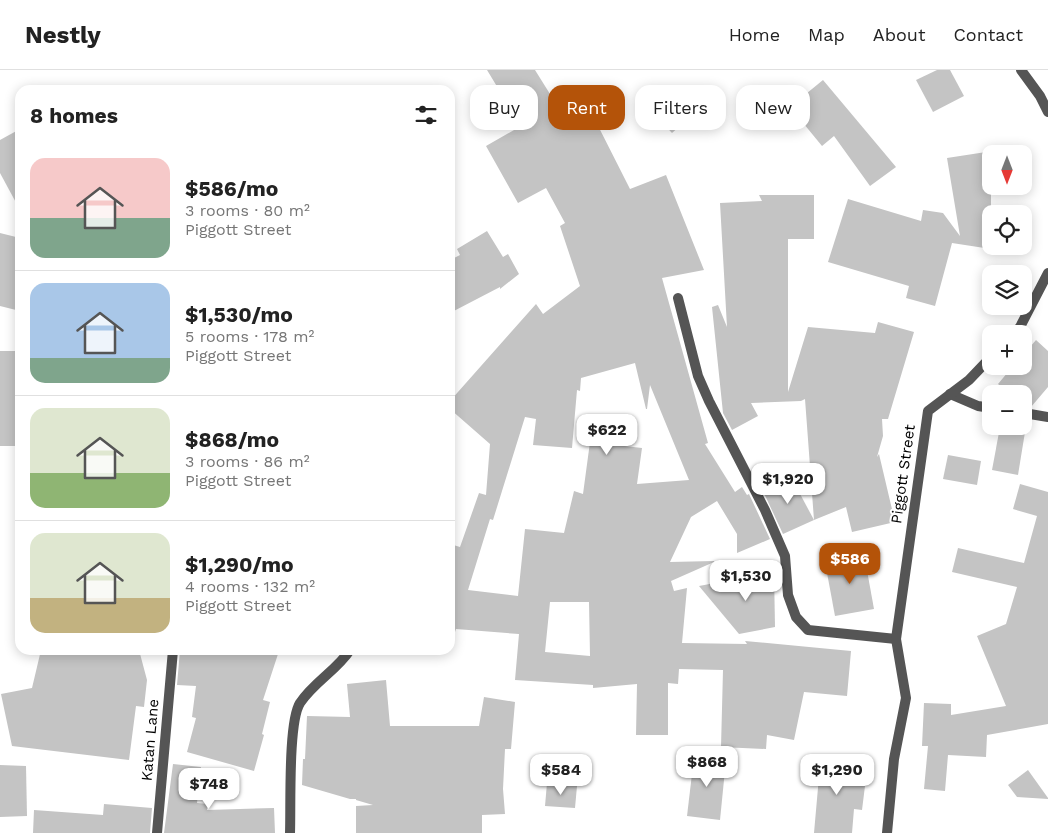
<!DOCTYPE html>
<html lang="en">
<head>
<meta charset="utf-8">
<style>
	body { margin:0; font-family:"Work Sans",sans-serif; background:#f2f2f2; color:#222; height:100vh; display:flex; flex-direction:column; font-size:19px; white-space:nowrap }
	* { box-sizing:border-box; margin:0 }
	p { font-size:16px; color:#767676 }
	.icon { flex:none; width:28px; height:28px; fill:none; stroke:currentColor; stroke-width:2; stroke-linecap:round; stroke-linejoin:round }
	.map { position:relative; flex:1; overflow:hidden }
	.panel { position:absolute; left:15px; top:15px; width:440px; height:570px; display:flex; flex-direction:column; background:#fff; border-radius:15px; box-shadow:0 2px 12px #0003 }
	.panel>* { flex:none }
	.banner { position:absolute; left:470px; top:15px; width:475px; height:45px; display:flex; gap:10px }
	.needle { width:32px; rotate:180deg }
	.fabs { position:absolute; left:982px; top:75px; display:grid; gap:10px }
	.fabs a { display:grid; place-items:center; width:50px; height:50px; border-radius:10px; background:#fff; box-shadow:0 2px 12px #0003; font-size:25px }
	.price { position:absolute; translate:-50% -42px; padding:0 11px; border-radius:10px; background:#fff; color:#222; font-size:16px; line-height:32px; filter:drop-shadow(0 1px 2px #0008) }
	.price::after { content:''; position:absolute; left:50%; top:30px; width:15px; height:11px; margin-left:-8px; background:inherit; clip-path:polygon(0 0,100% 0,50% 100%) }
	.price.selected { background:#b45309; color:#fff }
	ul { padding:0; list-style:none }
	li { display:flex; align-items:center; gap:15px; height:125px; padding:0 15px }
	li+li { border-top:1px solid #e0e0e0 }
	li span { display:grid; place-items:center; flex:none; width:140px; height:100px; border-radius:15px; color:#555 }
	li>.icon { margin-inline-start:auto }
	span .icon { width:60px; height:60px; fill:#fffc; stroke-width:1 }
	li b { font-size:21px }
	h2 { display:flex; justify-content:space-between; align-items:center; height:60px; padding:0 15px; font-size:21px }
	.pill { padding:0 18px; border-radius:15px; background:#fff; box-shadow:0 2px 12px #0003; font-size:18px; line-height:45px }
	.pill.selected { background:#b45309; color:#fff }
	header { display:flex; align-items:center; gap:30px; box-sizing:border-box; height:70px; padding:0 25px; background:#fff; border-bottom:1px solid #e0e0e0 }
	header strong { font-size:24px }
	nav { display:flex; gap:28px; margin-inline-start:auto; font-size:18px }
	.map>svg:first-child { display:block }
	.building { fill:#c4c4c4; fill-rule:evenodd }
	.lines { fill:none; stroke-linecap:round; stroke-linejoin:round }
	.minor { stroke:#555; stroke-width:10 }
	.labels { text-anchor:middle; stroke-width:4; stroke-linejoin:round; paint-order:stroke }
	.street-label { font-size:15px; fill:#000; stroke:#fff }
</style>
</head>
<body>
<header>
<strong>Nestly</strong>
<nav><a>Home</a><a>Map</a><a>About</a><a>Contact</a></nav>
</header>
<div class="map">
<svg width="1048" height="763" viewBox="0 0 1048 763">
	<rect width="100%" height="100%" fill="#fff"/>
	<!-- building -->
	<g class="building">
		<path d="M487 0H535L565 48 588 36 630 119 666 105 704 200 662 208 708 373 705 374 735 422 742 417 747 425 749 424 770 469 737 483V464L717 431 691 447 670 492 714 491V492L671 511 674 521 687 518 682 573 747 574 745 571 851 581 847 626 804 622 794 670 767 665 766 679 721 677 723 600 679 599 678 614 668 613V665H636L637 614 593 618V615L515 610 519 564 456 559 455 562 450 561V474L460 477 479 423 486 425 490 374 450 339V331L536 234 543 244 580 216 560 156 565 153 546 118 518 133 486 76 521 56ZM635 293 646 339H647L650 315 689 410 637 414 642 378 590 372 583 424 574 421 564 463 525 459 518 526 468 520 490 449 493 450 525 347 536 349 533 375 572 378 577 320 580 321 581 308ZM550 532H589L590 586 545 582Z"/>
		<polygon points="937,0 950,0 964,26 933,42 916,10"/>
		<polygon points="823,10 896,97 870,116 834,66 822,76 790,37"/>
		<polygon points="675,33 689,48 672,63 658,48"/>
		<polygon points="20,59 20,140 0,103 0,70"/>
		<polygon points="986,82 991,118 991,179 952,173 935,236 906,228 909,216 828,192 848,129 921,151 923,140 943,143 960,166 947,88"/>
		<polygon points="759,125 814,125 814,169 788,169 788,322 808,257 875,263 878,252 914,262 888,349 882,349 883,366 877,387 879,384 895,452 852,462 846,437 814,450 805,329 801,331 751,333 758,346 732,360 723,343 712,237 718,235 727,257 720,133 762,131"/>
		<polygon points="487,161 503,187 508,184 519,204 500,219 500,217 450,243 450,190 460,185 457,179"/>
		<polygon points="0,163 20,168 20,241 0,236"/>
		<polygon points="1036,270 1048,281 1048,317 1031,337 1024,335 1024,324 1010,324 998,314 1013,296 1024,296 1024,284"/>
		<rect x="0" y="281" width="20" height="95"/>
		<polygon points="1000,357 1025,362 1018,405 992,400"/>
		<polygon points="948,385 981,391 977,415 943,409"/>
		<polygon points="791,407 814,450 783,464 762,419"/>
		<polygon points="1020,414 1048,422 1048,654 987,665 986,687 948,685 945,721 924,719 928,676 922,676 924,633 951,634 951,645 1006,636 977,566 1006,554 1017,517 952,502 958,478 1024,493 1037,446 1013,439"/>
		<polygon points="864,484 874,539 835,546 825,492"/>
		<polygon points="774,502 775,557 739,564 699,516"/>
		<polygon points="41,580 139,580 147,610 144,637 136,636 129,690 12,676 1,624 32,618"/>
		<polygon points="180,580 264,580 278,584 263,630 270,632 262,664 264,665 254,701 187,682 196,648 192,647 196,616 177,615"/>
		<polygon points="386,610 390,656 479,656 484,627 515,632 511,679 505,679 503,719 505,744 482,745 482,763 356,763 356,736 373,735 356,730 356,729 350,729 302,715 303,689 305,689 307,646 350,647 347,614"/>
		<polygon points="821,684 853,687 851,715 865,716 862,740 854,739 852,763 814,763"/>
		<polygon points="694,687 726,690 720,750 687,746"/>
		<polygon points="173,694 201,697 197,733 208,734 207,740 274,738 275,763 164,763"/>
		<polygon points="0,695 26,696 27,746 0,747"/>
		<polygon points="1028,700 1048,728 1048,729 1017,727 1008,715"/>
		<polygon points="547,713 577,716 575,738 545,736"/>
		<polygon points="104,734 152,738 150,763 33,763 34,740 103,745"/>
	</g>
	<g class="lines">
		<!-- minor -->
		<g class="minor">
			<polyline points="1021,0 1040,26 1048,42"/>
			<polyline points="678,228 698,306 709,331 765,440 785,486 788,525 796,547 808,560 896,569"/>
			<polyline points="1013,264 1020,257 1048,203"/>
			<polyline points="950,324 978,336 991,338"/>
			<polyline points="1024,343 1048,347"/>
			<polyline points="157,763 173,580"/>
			<path d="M290 763C291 736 288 652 300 633 314 612 337 600 350 580"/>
			<polyline points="887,763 894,689 906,628 896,569 928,341 969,310 991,287"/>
		</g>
	</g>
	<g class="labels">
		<!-- street labels -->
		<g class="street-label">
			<text transform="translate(903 404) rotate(-82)" y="5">Piggott Street</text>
			<text transform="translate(150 670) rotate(-85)" y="5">Katan Lane</text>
		</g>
	</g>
</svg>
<div class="fabs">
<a><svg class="needle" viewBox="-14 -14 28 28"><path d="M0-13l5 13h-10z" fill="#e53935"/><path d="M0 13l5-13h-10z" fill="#767676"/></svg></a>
<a><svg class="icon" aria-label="locate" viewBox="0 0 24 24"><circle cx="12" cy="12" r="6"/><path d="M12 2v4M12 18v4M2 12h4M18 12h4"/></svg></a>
<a><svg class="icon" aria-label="layers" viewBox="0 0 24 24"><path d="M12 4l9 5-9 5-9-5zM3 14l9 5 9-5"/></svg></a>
<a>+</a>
<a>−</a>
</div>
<b class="price" style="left:607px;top:386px">$622</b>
<b class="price" style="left:788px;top:435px">$1,920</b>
<b class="price selected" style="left:850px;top:515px">$586</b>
<b class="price" style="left:746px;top:532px">$1,530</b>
<b class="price" style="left:707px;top:718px">$868</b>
<b class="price" style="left:561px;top:726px">$584</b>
<b class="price" style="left:837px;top:726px">$1,290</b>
<b class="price" style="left:209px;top:740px">$748</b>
<div class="banner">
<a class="pill">Buy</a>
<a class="pill selected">Rent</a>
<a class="pill">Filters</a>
<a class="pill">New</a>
</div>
<section class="panel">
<h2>8 homes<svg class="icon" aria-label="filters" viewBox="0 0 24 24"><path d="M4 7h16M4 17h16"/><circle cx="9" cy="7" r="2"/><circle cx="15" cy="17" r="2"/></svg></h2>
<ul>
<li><span style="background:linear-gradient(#f6c9c9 60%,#7fa58c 0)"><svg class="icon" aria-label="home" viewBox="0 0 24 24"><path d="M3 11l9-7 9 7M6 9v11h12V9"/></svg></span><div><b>$586/mo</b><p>3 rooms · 80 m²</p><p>Piggott Street</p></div></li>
<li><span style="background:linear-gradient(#a9c7e8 75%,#7fa58c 0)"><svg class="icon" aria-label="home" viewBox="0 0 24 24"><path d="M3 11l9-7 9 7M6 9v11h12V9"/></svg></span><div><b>$1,530/mo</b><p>5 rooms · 178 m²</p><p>Piggott Street</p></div></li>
<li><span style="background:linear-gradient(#dfe7d0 65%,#8fb573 0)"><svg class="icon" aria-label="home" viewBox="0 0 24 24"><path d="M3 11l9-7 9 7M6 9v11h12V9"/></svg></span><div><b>$868/mo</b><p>3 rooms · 86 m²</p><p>Piggott Street</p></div></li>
<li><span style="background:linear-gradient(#dfe7d0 65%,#c2b280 0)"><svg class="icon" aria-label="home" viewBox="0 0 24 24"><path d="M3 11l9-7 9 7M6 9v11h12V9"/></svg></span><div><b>$1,290/mo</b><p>4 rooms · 132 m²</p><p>Piggott Street</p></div></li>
</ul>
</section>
</div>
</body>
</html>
